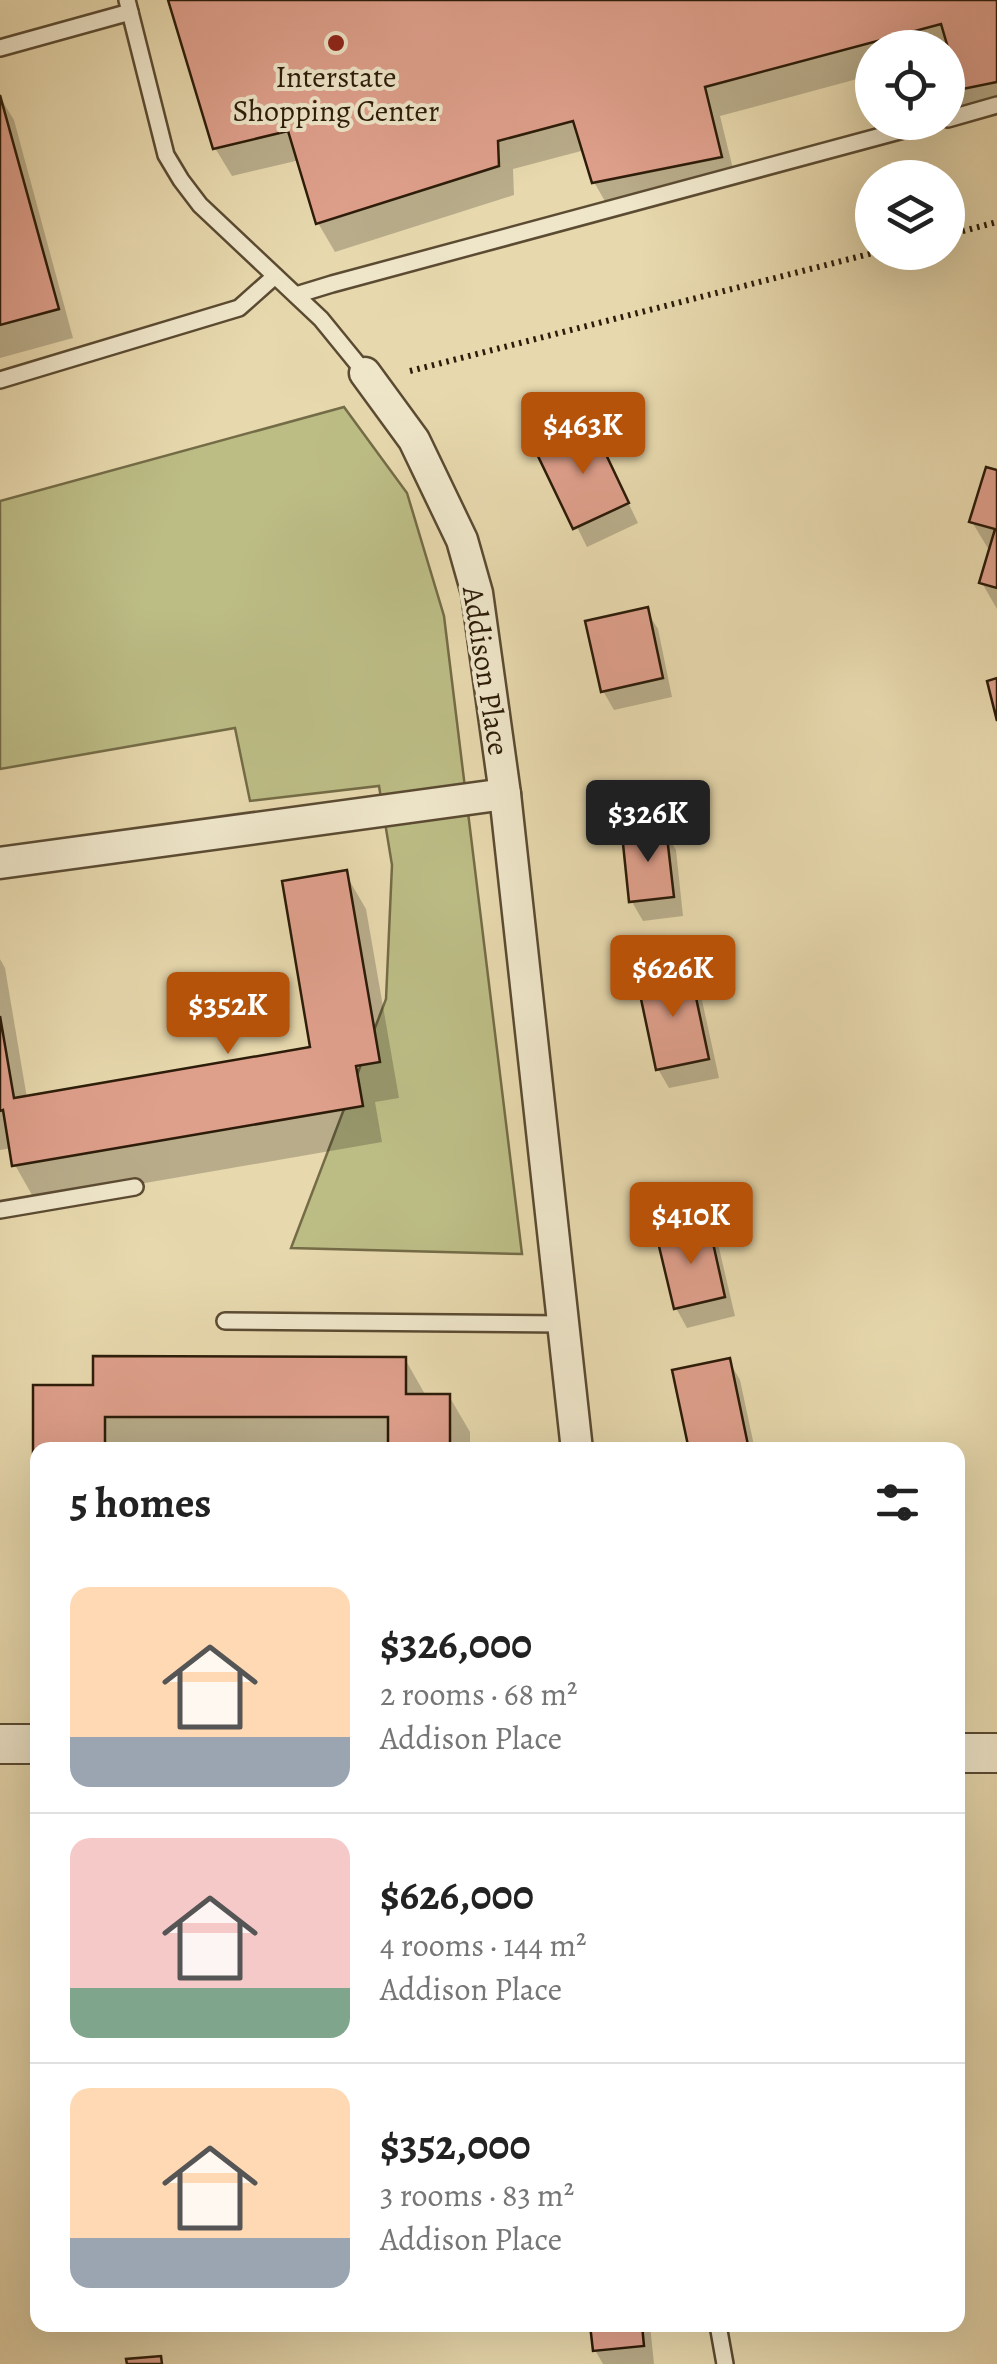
<!DOCTYPE html>
<html lang="en">
<head>
<meta charset="utf-8">
<style>
	body { margin:0; font-family:Alegreya,serif; background:#f2f2f2; color:#222; height:100vh; display:flex; flex-direction:column; font-size:38px; white-space:nowrap }
	* { box-sizing:border-box; margin:0 }
	p { font-size:32px; color:#767676 }
	.icon { flex:none; width:55px; height:55px; fill:none; stroke:currentColor; stroke-width:2; stroke-linecap:round; stroke-linejoin:round }
	.map { position:relative; flex:1; overflow:hidden }
	.panel { position:absolute; left:30px; top:1442px; width:935px; height:890px; display:flex; flex-direction:column; background:#fff; border-radius:20px; box-shadow:0 10px 40px #0002 }
	.panel>* { flex:none }
	.controls { position:absolute; left:855px; top:30px; display:grid; gap:20px }
	.controls a { display:grid; place-items:center; width:110px; height:110px; border-radius:50%; background:#fff; box-shadow:0 10px 40px #0002; font-size:50px }
	.price { position:absolute; translate:-50% -85px; padding:0 22px; border-radius:10px; background:#b45309; color:#fff; font-size:32px; line-height:65px; filter:drop-shadow(0 2px 5px #0008) }
	.price::after { content:''; position:absolute; left:50%; top:60px; width:30px; height:22px; margin-left:-15px; background:inherit; clip-path:polygon(0 0,100% 0,50% 100%) }
	.price.active { background:#222; color:#fff }
	ul { padding:0; list-style:none }
	li { display:flex; align-items:center; gap:30px; height:250px; padding:0 40px }
	li+li { border-top:2px solid #e0e0e0 }
	li span { display:grid; place-items:center; flex:none; width:280px; height:200px; border-radius:20px; color:#555 }
	li>.icon { margin-inline-start:auto }
	span .icon { width:120px; height:120px; fill:#fffc; stroke-width:1 }
	li b { font-size:42px }
	h2 { display:flex; justify-content:space-between; align-items:center; height:120px; padding:0 40px; font-size:42px }
	.map>svg:first-child { display:block }
	.green { fill:#bcbc85; stroke:#746c47; stroke-width:2.5 }
	.shadow { fill:#0003 }
	.building { fill:#de9f8b; stroke:#2c1c09; stroke-width:2.5 }
	.lines { fill:none; stroke-linecap:round; stroke-linejoin:round }
	.service-casing { stroke:#5b4b32; stroke-width:20 }
	.minor-casing { stroke:#5b4b32; stroke-width:35 }
	.tertiary-casing { stroke:#5b4b32; stroke-width:42 }
	.path { stroke:#2c1c09; stroke-width:6; stroke-dasharray:2.5 5; stroke-linecap:butt }
	.service { stroke:#efe6ca; stroke-width:15 }
	.minor { stroke:#efe6ca; stroke-width:30 }
	.tertiary { stroke:#efe6ca; stroke-width:38 }
	.poi-dot { fill:#8f2418; stroke:#efe6ca; stroke-width:4 }
	.labels { text-anchor:middle; stroke-width:8; stroke-linejoin:round; paint-order:stroke }
	.poi-label { font-size:30px; fill:#2c1c09; stroke:#efe6ca }
	.street-label { font-size:30px; fill:#2c1c09; stroke:#efe6ca }
</style>
</head>
<body>
<div class="map">
<svg width="997" height="2364" viewBox="0 0 997 2364">
	<rect width="100%" height="100%" fill="#e7d8ad"/>
	<filter id="stains"><feTurbulence type="fractalNoise" baseFrequency=".002" numOctaves="4"/><feColorMatrix values="0 0 0 0 .2 0 0 0 0 .09 0 0 0 0 .02 0 0 0 .5 -.17"/></filter>
	<radialGradient id="worn" r=".72"><stop offset=".6" stop-color="#630" stop-opacity="0"/><stop offset="1" stop-color="#630" stop-opacity=".3"/></radialGradient>
	<!-- green -->
	<polygon class="green" points="344,407 407,493 444,616 522,1254 291,1248 386,999 392,865 379,786 250,801 235,728 0,769 0,501"/>
	<!-- shadow -->
	<g class="shadow">
		<polygon points="171,0 997,0 997,113 954,122 948,111 948,48 872,48 872,75 720,116 737,185 610,210 594,182 585,150 513,169 514,195 335,252 318,223 300,160 232,176 215,148"/>
		<polygon points="0,97 14,120 73,338 0,358"/>
		<polygon points="602,448 638,523 587,547 540,453"/>
		<polygon points="997,473 997,609 982,583 991,551 989,550 972,522"/>
		<polygon points="646,610 658,629 672,697 614,710 603,691"/>
		<polygon points="664,831 676,850 683,916 643,921 632,902"/>
		<polygon points="345,873 366,909 399,1098 375,1102 382,1142 36,1202 15,1165 12,1148 0,1150 0,959 5,968 27,1098 313,1049"/>
		<polygon points="689,972 700,991 719,1078 669,1088 658,1069"/>
		<polygon points="707,1228 719,1248 735,1316 687,1328 676,1308"/>
		<polygon points="405,1359 426,1396 449,1396 470,1432 470,1450 38,1450 38,1567 36,1564 36,1387 95,1387"/>
		<polygon points="729,1361 740,1380 755,1450 691,1450"/>
		<polygon points="592,2325 650,2325 654,2364 603,2364 595,2350"/>
	</g>
	<!-- building -->
	<g class="building">
		<polygon points="168,0 997,0 997,82 948,92 948,48 941,24 705,87 722,157 592,183 573,121 498,141 499,166 316,224 288,131 213,149"/>
		<polygon points="0,95 59,309 0,325"/>
		<polygon points="592,425 629,503 573,529 536,452"/>
		<polygon points="986,467 997,470 997,588 979,583 995,529 969,522"/>
		<polygon points="648,607 663,678 601,692 585,621"/>
		<polygon points="997,678 997,721 987,681"/>
		<polygon points="666,828 674,897 629,902 622,834"/>
		<polygon points="347,870 380,1062 356,1066 363,1106 12,1166 3,1110 0,1111 0,1016 14,1098 310,1047 282,881"/>
		<polygon points="690,969 709,1059 656,1070 637,980"/>
		<polygon points="709,1225 725,1297 674,1309 657,1238"/>
		<polygon points="93,1356 406,1357 406,1394 450,1394 450,1450 388,1450 388,1417 105,1417 105,1450 38,1450 38,1565 33,1565 33,1385 93,1385"/>
		<polygon points="730,1358 748,1445 721,1450 689,1450 672,1370"/>
		<polygon points="590,2325 642,2325 644,2346 593,2351"/>
		<polygon points="161,2356 162,2364 127,2364 126,2359"/>
	</g>
	<g class="lines">
		<defs>
			<g id="service">
				<polyline points="127,0 166,155 181,180 200,205 321,319 365,373"/>
				<polyline points="0,48 130,12"/>
				<polyline points="948,119 997,105"/>
				<polyline points="296,295 332,284 933,122"/>
				<polyline points="0,380 239,308 275,276"/>
				<polyline points="0,1210 135,1187"/>
				<polyline points="225,1321 563,1324"/>
				<polyline points="718,2325 725,2364"/>
			</g>
			<g id="minor">
				<polyline points="365,373 414,440 462,540 477,593 505,794 577,1450"/>
				<polyline points="0,863 505,794"/>
			</g>
			<g id="tertiary">
				<polyline points="0,1744 38,1744"/>
				<polyline points="958,1753 997,1753"/>
			</g>
		</defs>
		<!-- service casing -->
		<use href="#service" class="service-casing"/>
		<!-- minor casing -->
		<use href="#minor" class="minor-casing"/>
		<!-- tertiary casing -->
		<use href="#tertiary" class="tertiary-casing"/>
		<!-- path -->
		<g class="path">
			<polyline points="948,235 997,222"/>
			<polyline points="410,371 877,252"/>
		</g>
		<!-- service -->
		<use href="#service" class="service"/>
		<!-- minor -->
		<use href="#minor" class="minor"/>
		<!-- tertiary -->
		<use href="#tertiary" class="tertiary"/>
	</g>
	<!-- markers -->
	<circle class="poi-dot" cx="336" cy="43" r="10"/>
	<g class="labels">
		<!-- poi labels -->
		<g class="poi-label">
			<text x="336" y="87">Interstate<tspan x="336" dy="34">Shopping Center</tspan></text>
		</g>
		<!-- street labels -->
		<g class="street-label">
			<text transform="translate(486 671) rotate(81)" y="10">Addison Place</text>
		</g>
	</g>
	<rect width="100%" height="100%" filter="url(#stains)"/>
	<rect width="100%" height="100%" fill="url(#worn)"/>
</svg>
<div class="controls">
<a><svg class="icon" aria-label="locate" viewBox="0 0 24 24"><circle cx="12" cy="12" r="6"/><path d="M12 2v4M12 18v4M2 12h4M18 12h4"/></svg></a>
<a><svg class="icon" aria-label="layers" viewBox="0 0 24 24"><path d="M12 4l9 5-9 5-9-5zM3 14l9 5 9-5"/></svg></a>
</div>
<b class="price" style="left:583px;top:477px">$463K</b>
<b class="price active" style="left:648px;top:865px">$326K</b>
<b class="price" style="left:673px;top:1020px">$626K</b>
<b class="price" style="left:228px;top:1057px">$352K</b>
<b class="price" style="left:691px;top:1267px">$410K</b>
<section class="panel">
<h2>5 homes<svg class="icon" aria-label="filters" viewBox="0 0 24 24"><path d="M4 7h16M4 17h16"/><circle cx="9" cy="7" r="2"/><circle cx="15" cy="17" r="2"/></svg></h2>
<ul>
<li><span style="background:linear-gradient(#ffd9b3 75%,#9aa5b1 0)"><svg class="icon" aria-label="home" viewBox="0 0 24 24"><path d="M3 11l9-7 9 7M6 9v11h12V9"/></svg></span><div><b>$326,000</b><p>2 rooms · 68 m²</p><p>Addison Place</p></div></li>
<li><span style="background:linear-gradient(#f6c9c9 75%,#7fa58c 0)"><svg class="icon" aria-label="home" viewBox="0 0 24 24"><path d="M3 11l9-7 9 7M6 9v11h12V9"/></svg></span><div><b>$626,000</b><p>4 rooms · 144 m²</p><p>Addison Place</p></div></li>
<li><span style="background:linear-gradient(#ffd9b3 75%,#9aa5b1 0)"><svg class="icon" aria-label="home" viewBox="0 0 24 24"><path d="M3 11l9-7 9 7M6 9v11h12V9"/></svg></span><div><b>$352,000</b><p>3 rooms · 83 m²</p><p>Addison Place</p></div></li>
</ul>
</section>
</div>
</body>
</html>
